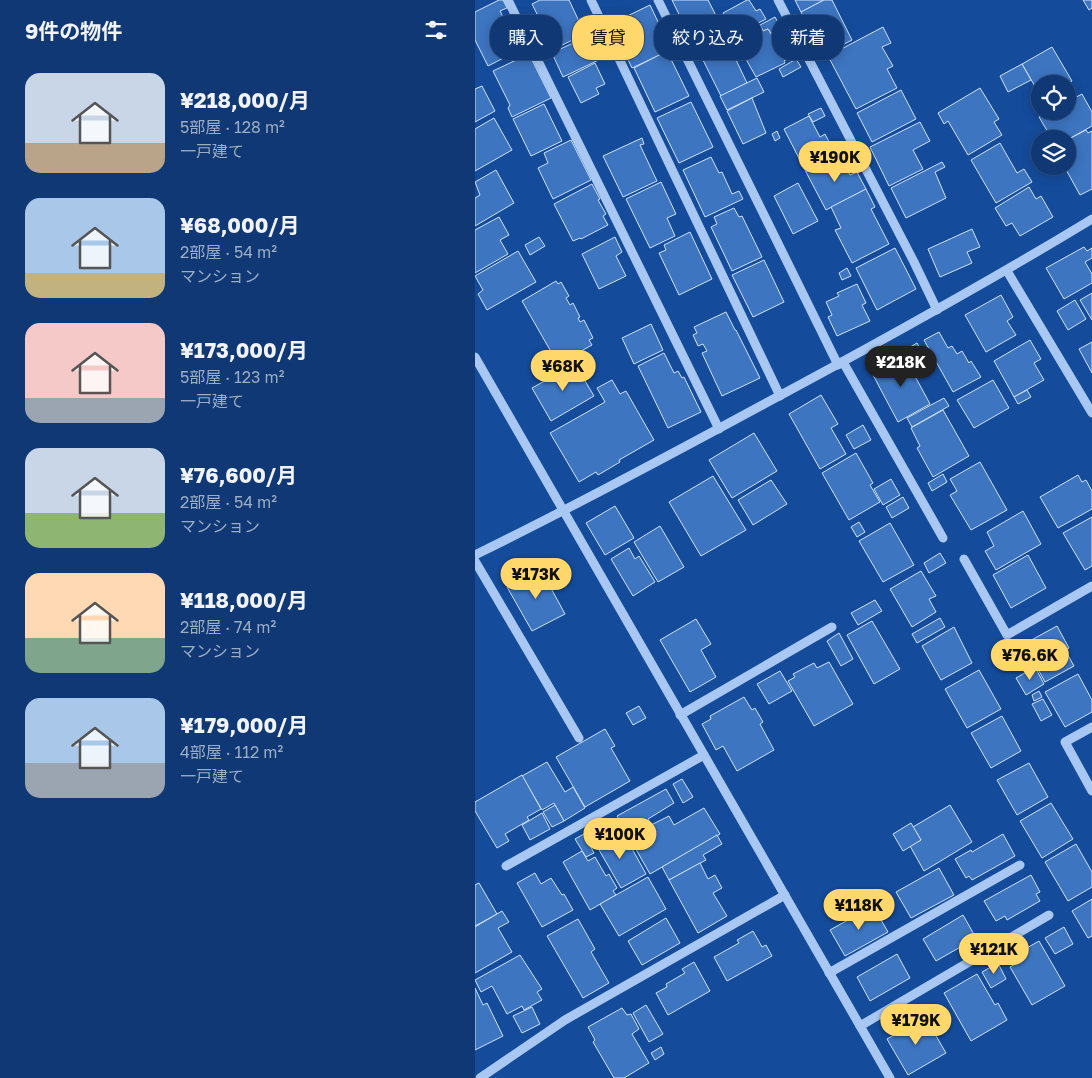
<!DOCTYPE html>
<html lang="ja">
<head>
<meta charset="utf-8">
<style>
	body { margin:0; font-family:"Golos Text","Noto Sans JP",sans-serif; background:#183f79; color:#f1f3f6; height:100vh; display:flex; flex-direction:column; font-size:19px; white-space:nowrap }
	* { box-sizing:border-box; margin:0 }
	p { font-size:16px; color:#9bacc5 }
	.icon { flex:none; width:28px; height:28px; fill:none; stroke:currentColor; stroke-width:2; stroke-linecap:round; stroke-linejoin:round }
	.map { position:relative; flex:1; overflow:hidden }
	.sheet { display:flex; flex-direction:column; background:#0f3874; width:475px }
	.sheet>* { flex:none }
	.hud { position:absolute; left:15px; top:15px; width:475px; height:45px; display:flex; gap:10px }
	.fabs { position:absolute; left:556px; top:75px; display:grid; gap:10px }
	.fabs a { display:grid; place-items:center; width:45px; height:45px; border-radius:50%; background:#0f3874; box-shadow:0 2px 12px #0003,0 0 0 1px #2f5286; font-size:25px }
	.price { position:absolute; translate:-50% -42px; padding:0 11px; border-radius:18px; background:#ffd76a; color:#111; font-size:16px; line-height:32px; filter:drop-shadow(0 1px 2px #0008) }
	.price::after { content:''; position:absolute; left:50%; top:30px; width:15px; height:11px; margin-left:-8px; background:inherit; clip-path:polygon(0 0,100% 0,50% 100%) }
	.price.current { background:#222; color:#fff }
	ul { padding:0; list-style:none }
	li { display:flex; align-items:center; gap:15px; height:125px; padding:0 25px }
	li span { display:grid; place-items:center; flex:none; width:140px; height:100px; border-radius:15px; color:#555 }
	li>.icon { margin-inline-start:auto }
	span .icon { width:60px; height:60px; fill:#fffc; stroke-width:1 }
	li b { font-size:21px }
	h2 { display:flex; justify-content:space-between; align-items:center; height:60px; padding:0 25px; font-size:21px }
	.pill { padding:0 18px; border-radius:20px; background:#0f3874; box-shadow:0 2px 12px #0003,0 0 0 1px #2f5286; font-size:18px; line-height:45px }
	.pill.current { background:#ffd76a; color:#111 }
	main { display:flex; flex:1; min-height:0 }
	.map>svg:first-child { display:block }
	.building { fill:#3d75c1; stroke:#d0e3fd }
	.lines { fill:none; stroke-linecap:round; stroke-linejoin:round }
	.minor { stroke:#a8c8f3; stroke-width:9 }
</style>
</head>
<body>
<main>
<section class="sheet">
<h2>9件の物件<svg class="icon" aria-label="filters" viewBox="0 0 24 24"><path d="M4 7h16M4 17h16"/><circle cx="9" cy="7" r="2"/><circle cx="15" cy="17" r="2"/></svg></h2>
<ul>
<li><span style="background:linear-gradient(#c9d6e8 70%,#b9a48a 0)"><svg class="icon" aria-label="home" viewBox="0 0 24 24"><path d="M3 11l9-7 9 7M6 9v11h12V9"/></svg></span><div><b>¥218,000/月</b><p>5部屋 · 128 m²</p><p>一戸建て</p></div></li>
<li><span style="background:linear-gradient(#a9c7e8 75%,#c2b280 0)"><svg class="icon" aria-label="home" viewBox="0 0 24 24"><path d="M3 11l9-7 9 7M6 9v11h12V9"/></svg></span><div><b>¥68,000/月</b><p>2部屋 · 54 m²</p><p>マンション</p></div></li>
<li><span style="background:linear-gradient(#f6c9c9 75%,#9aa5b1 0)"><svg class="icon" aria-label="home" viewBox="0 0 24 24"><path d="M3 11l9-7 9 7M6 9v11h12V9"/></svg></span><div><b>¥173,000/月</b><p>5部屋 · 123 m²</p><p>一戸建て</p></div></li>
<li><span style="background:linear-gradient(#c9d6e8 65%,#8fb573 0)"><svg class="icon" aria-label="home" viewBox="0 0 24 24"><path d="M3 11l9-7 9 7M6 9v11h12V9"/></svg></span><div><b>¥76,600/月</b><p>2部屋 · 54 m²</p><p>マンション</p></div></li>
<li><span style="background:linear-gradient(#ffd9b3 65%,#7fa58c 0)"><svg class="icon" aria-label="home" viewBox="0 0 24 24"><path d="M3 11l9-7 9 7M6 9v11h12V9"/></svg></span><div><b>¥118,000/月</b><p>2部屋 · 74 m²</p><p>マンション</p></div></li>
<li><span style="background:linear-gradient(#a9c7e8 65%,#9aa5b1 0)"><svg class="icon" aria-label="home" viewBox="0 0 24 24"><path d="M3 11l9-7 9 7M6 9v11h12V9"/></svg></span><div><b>¥179,000/月</b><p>4部屋 · 112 m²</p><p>一戸建て</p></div></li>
</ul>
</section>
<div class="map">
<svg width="617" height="1078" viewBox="0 0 617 1078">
	<rect width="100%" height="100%" fill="#144b9a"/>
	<!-- building -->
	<g class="building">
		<polygon points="24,0 28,0 32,8 25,11 38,36 44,33 50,47 13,66 0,40 0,12"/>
		<polygon points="65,0 94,0 110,34 79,49 71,32 68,34 61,20 64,18 57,4"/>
		<polygon points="197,0 233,0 250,33 220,47"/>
		<polygon points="272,0 274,0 281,11 285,9 291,19 260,35 248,13"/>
		<polygon points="320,0 349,0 326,12"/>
		<polygon points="349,0 357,0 377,40 348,55 326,12"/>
		<polygon points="608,0 617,0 617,8 614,10"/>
		<polygon points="175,5 185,26 179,29 191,52 157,68 136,24"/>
		<polygon points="300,17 306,28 296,33 293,29 288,31 285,25"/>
		<polygon points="285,25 288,31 293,29 305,49 307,48 313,58 309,61 310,63 281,77 259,38"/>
		<polygon points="408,27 416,43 407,47 418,66 412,69 422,88 381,109 353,56"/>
		<polygon points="119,33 130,57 88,77 77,53"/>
		<polygon points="253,43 272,83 246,96 226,56"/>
		<polygon points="577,47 597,81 592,84 565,84 565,95 547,64"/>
		<polygon points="192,51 214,96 180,112 159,68"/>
		<polygon points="54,54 76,98 37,117 33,108 35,105 18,71"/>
		<polygon points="321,59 326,67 308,77 304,69"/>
		<polygon points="120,63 130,84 121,88 124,94 106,103 93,77"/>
		<polygon points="547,64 556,80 533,92 525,76"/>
		<polygon points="282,78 289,92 252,110 245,96"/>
		<polygon points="7,86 20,111 0,122 0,89"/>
		<polygon points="505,88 524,119 519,122 527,135 493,155 473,121 469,124 463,113"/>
		<polygon points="426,90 441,119 397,142 382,113"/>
		<polygon points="607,94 617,112 617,126 592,140 577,139 564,117 568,115 566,111 592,111 592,102"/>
		<polygon points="277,98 291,133 268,144 252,111"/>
		<polygon points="216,102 238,147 204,163 182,118"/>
		<polygon points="69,104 87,141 56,156 38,119"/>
		<polygon points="346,108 350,116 338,122 333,114"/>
		<polygon points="334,116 345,137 350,134 362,157 331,172 309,129"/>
		<polygon points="19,118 37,150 0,171 0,129"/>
		<polygon points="445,122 455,141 438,150 448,169 414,186 395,147"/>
		<polygon points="611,130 613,133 617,131 617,189 605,195 589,166 592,166 592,140"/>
		<polygon points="302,131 305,138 300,141 297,134"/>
		<polygon points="167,138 169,144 165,145 182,181 148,197 128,156"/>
		<polygon points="96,140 116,180 78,199 63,168 73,163 69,153"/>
		<polygon points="525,143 542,173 549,169 557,182 521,203 496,160"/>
		<polygon points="371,152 376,161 365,167 360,158"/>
		<polygon points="236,157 244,173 247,172 257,194 264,191 268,199 230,217 208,170"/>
		<polygon points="360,158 364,167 369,164 375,175 382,172 391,189 351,210 331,172"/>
		<polygon points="467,162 470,167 460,172 471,198 431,218 416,188"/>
		<polygon points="21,170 39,203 0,226 0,198 5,195 0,182"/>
		<polygon points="186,182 201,214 192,218 200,236 175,248 151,199"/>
		<polygon points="323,183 343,221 318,234 299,196"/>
		<polygon points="117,184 125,199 123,200 131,214 128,216 133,225 106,239 105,238 98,241 79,204"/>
		<polygon points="554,187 561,199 566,196 578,217 545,236 537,223 531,226 520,208"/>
		<polygon points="391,189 400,207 396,209 414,244 377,263 360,230 366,228 356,207"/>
		<polygon points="259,208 264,217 267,216 287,257 257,271 236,227 242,224 239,217"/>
		<polygon points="24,217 34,235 25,240 33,254 0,273 0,230"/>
		<polygon points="497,229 505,247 492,252 497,263 465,277 453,249"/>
		<polygon points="215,232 237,279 204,295 184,253 191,250 189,245"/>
		<polygon points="64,237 70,246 55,255 50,245"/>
		<polygon points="140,237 147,252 141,256 151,276 124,289 107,254"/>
		<polygon points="609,247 612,251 617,248 617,258 610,262 617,274 617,283 589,299 571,268"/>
		<polygon points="420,248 441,289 402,310 381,268"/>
		<polygon points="43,251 61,282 12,310 3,294 8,290 0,276"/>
		<polygon points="289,260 309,302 278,317 257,275"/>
		<polygon points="372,268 376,276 367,280 364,273"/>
		<polygon points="81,281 83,284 86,282 94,296 91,298 95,305 98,303 105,317 103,318 105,322 109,320 118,338 114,340 117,345 83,364 47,301"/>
		<polygon points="382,284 391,303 387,305 395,321 362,336 353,317 357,315 351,302 364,296 362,293"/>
		<polygon points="617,293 617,320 605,300"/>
		<polygon points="526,295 538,317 532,321 541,335 511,352 490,315"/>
		<polygon points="600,300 611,319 593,330 582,311"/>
		<polygon points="251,312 260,330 261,330 285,378 247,396 227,353 232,351 228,344 223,346 218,335 222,333 219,327"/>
		<polygon points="176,324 188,350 159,364 147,338"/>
		<polygon points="464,332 473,348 477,346 482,354 487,351 494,363 496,361 506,377 478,392 449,340"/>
		<polygon points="555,340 566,359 559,363 569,380 539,397 519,361"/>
		<polygon points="617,342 617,373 604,349"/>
		<polygon points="442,343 454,364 444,370 432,349"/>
		<polygon points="189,353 199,373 203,371 207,378 209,377 226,412 193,428 163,366"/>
		<polygon points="428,354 455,404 423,422 398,375 410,369 408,365"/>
		<polygon points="78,358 83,367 70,374 65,365"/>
		<polygon points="100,364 119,396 76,421 57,388"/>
		<polygon points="137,380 145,394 151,391 179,440 144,460 145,462 123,475 121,472 104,482 75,433 130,402 122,388"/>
		<polygon points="518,380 534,408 499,428 482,400"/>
		<polygon points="552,390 556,397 543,404 539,397"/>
		<polygon points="346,395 363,424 356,428 371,454 345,469 314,414"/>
		<polygon points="469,398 474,406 437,427 432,418"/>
		<polygon points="468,410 494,456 458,477 442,448 445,446 436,428"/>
		<polygon points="388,425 396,440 379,449 371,435"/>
		<polygon points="279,433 302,471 257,498 234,460"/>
		<polygon points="381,453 398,483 395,485 405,502 374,520 347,473"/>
		<polygon points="505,462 532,510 496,530 475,495 482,491 475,479"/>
		<polygon points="468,474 472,482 457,491 453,483"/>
		<polygon points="603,475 607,482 611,480 617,491 617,509 583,528 565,497"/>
		<polygon points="238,476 271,530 226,556 194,502"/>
		<polygon points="416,479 425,495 408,505 399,489"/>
		<polygon points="296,480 312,504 278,525 263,500"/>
		<polygon points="428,497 434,508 417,518 411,507"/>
		<polygon points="140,506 159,538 130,555 111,523"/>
		<polygon points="548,511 566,544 521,570 510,551 519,546 512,532"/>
		<polygon points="617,517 617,566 610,570 588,533"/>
		<polygon points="384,522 390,532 382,537 376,527"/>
		<polygon points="415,523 439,565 408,582 384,541"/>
		<polygon points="185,526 209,567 183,582 159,542"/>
		<polygon points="154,548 160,559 164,556 180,582 158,596 136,559"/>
		<polygon points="465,553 471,563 454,573 449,563"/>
		<polygon points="553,555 571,588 536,608 518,575"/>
		<polygon points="65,568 90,614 57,631 32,587"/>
		<polygon points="446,571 461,596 454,599 461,612 437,627 415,589"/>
		<polygon points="400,600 407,611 383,625 376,613"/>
		<polygon points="465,618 470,627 442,643 437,634"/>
		<polygon points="221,619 236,644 226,650 241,677 215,692 185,640"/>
		<polygon points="397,621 425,669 399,684 372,635"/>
		<polygon points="582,626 594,648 590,650 599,666 570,682 549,644"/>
		<polygon points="479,627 497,663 466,680 447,646"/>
		<polygon points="364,633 378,659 366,666 352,641"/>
		<polygon points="354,662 378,704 339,726 313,681 320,677 318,674 339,663 342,668"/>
		<polygon points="560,667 569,684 551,695 541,678"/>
		<polygon points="504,670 526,709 492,728 470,689"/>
		<polygon points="305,671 317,691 294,704 282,684"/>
		<polygon points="603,674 617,700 617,712 590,727 570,692"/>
		<polygon points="564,691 567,697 559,701 557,695"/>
		<polygon points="269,697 277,710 280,708 288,722 285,724 299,750 262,771 248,746 241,750 227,724 236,719 235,716"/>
		<polygon points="568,699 577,715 566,721 557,704"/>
		<polygon points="164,706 171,718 158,725 151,713"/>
		<polygon points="527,716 546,751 516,768 496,733"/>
		<polygon points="130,729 140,746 136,748 155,781 110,807 81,757"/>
		<polygon points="72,762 90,792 98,787 110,808 89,821 79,803 67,810 47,776"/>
		<polygon points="554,763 573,797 542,815 522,780"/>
		<polygon points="47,775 66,809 52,817 54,820 30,834 34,841 22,848 0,811 0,802"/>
		<polygon points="207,779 218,797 208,803 198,784"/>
		<polygon points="191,789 199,803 173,819 176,825 194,816 199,825 229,808 245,834 175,874 142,816"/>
		<polygon points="576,803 598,839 567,858 545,821"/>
		<polygon points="80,805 89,821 77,827 68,812"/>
		<polygon points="475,805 497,842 449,871 435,846 446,840 438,827"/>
		<polygon points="67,813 75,829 55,840 47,825"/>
		<polygon points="436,823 446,840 428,851 418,834"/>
		<polygon points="141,831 151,848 155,845 171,874 146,888 120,843"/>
		<polygon points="109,834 119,853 111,857 100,839"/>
		<polygon points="528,834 540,856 497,880 494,876 491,878 480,859 496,850 497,852"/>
		<polygon points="242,835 247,844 228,855 231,860 194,880 187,867"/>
		<polygon points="601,844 617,872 617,887 593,901 570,862"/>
		<polygon points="107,851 113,861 120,857 131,876 134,874 142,888 138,891 141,895 115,910 88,862"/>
		<polygon points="225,863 233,879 240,875 247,888 238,893 252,916 223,933 194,880"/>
		<polygon points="464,868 479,895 436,918 421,892"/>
		<polygon points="60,873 66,884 76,878 87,895 89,894 98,910 67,927 42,883"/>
		<polygon points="556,875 565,892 561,894 565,901 532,920 530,916 521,921 509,901"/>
		<polygon points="173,877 191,909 144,936 125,904"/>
		<polygon points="4,883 22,914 0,926 0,885"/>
		<polygon points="617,899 617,936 613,938 597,911"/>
		<polygon points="398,906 413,932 370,956 355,930"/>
		<polygon points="27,911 34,922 23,928 37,952 0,973 0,927"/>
		<polygon points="488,915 501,938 461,961 448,939"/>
		<polygon points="191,918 205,943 167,965 153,941"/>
		<polygon points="103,919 120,949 116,952 134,983 108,998 72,936"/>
		<polygon points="589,927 598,944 580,954 570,938"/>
		<polygon points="278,931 287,947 291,945 297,956 252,981 239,957 264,943 262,940"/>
		<polygon points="564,941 590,986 557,1005 535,967 542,963 538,956"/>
		<polygon points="422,954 435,978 395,1001 382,977"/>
		<polygon points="45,955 67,989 62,992 67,1000 49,1010 47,1006 32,1014 17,986 6,992 0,980"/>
		<polygon points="219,962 235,991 193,1015 181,993 192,987 191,984 210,973 207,969"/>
		<polygon points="523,963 531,979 516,988 507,972"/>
		<polygon points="502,974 520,1005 523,1003 532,1020 496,1041 469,993"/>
		<polygon points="0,988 8,1005 12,1003 28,1036 0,1050"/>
		<polygon points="171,1005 188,1034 174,1042 158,1013"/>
		<polygon points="57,1007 65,1024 47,1033 38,1016"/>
		<polygon points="147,1008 152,1015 156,1014 164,1029 157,1034 174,1063 149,1078 139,1078 118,1042 120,1040 113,1027"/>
		<polygon points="450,1017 471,1053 433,1075 412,1039"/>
		<polygon points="186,1047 189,1054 180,1060 176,1053"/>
	</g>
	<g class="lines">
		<!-- minor -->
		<g class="minor">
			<polyline points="33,0 244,429"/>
			<polyline points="116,0 305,396"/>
			<polyline points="183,0 363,365"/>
			<polyline points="303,0 439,262 462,310"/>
			<polyline points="532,271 617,413"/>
			<polyline points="0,357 415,1078"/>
			<polyline points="368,362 468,538"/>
			<path d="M0 555C98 507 195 455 291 403 401 344 510 284 617 219"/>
			<polyline points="489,559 532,635 617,586"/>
			<polyline points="0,561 104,738"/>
			<polyline points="205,715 357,627"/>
			<polyline points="617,727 590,742 617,791"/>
			<polyline points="31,866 229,755"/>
			<polyline points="354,973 545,865"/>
			<polyline points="385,1026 574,915"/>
			<polyline points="5,1078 90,1020 310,895"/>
		</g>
	</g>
</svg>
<div class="fabs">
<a><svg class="icon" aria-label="locate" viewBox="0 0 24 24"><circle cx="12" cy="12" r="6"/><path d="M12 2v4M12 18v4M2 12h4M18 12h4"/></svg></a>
<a><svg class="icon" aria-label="layers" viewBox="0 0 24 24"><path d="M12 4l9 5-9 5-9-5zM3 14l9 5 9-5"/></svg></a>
</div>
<b class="price" style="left:360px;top:183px">¥190K</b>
<b class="price current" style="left:426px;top:388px">¥218K</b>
<b class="price" style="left:88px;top:392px">¥68K</b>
<b class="price" style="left:61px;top:600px">¥173K</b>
<b class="price" style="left:555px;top:681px">¥76.6K</b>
<b class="price" style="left:145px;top:860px">¥100K</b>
<b class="price" style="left:384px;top:931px">¥118K</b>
<b class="price" style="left:519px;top:975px">¥121K</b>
<b class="price" style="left:441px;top:1046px">¥179K</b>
<div class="hud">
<a class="pill">購入</a>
<a class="pill current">賃貸</a>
<a class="pill">絞り込み</a>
<a class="pill">新着</a>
</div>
</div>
</main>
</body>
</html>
